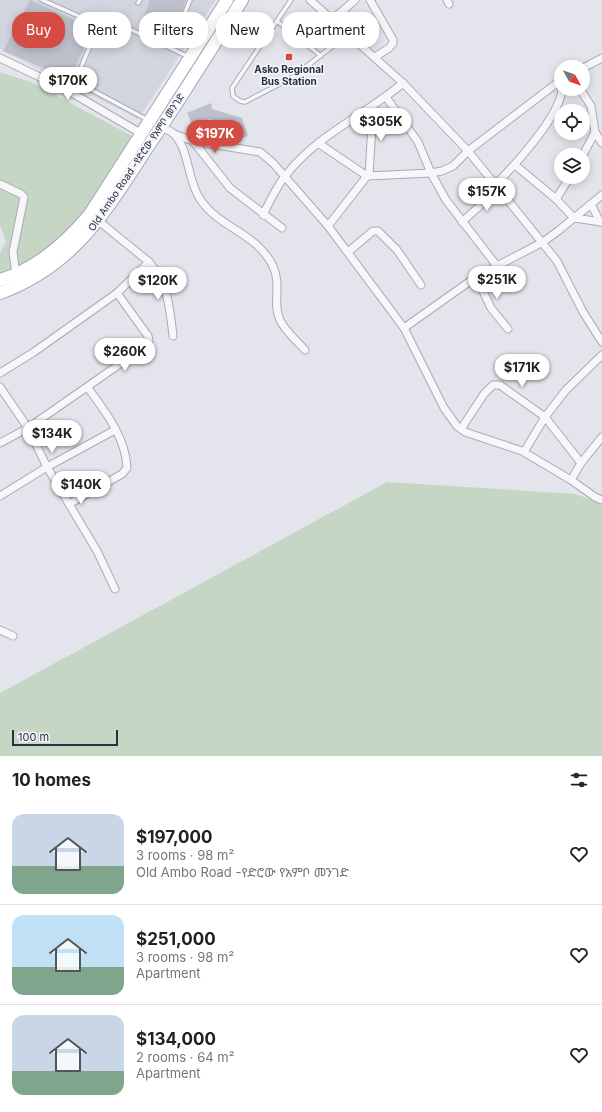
<!DOCTYPE html>
<html lang="en">
<head>
<meta charset="utf-8">
<style>
	body { margin:0; font-family:Inter,"Noto Sans Ethiopic",sans-serif; background:#f6f6f6; color:#202124; height:100vh; display:flex; flex-direction:column; font-size:15px; white-space:nowrap }
	* { box-sizing:border-box; margin:0 }
	p { font-size:13px; color:#757577 }
	.icon { flex:none; width:22px; height:22px; fill:none; stroke:currentColor; stroke-width:2; stroke-linecap:round; stroke-linejoin:round }
	.map { position:relative; height:756px; overflow:hidden }
	.drawer { display:flex; flex-direction:column; background:#fff; flex:1 }
	.drawer>* { flex:none }
	.hud { position:absolute; left:12px; top:12px; width:400px; height:36px; display:flex; gap:8px }
	.needle { width:26px; rotate:130deg }
	.tools { position:absolute; left:554px; top:60px; display:grid; gap:8px }
	.tools a { display:grid; place-items:center; width:36px; height:36px; border-radius:50%; background:#fff; box-shadow:0 2px 10px #0003; font-size:20px }
	.scale { position:absolute; left:12px; bottom:10px; width:106px; box-sizing:border-box; padding-left:4px; border:2px solid #2a2f46; border-top:0; font-size:11px; line-height:14px; white-space:nowrap; color:#2a2f46; -webkit-text-stroke:3px #f4f5f9; paint-order:stroke }
	.price { position:absolute; translate:-50% -34px; padding:0 9px; border-radius:14px; background:#fff; color:#222; font-size:13px; line-height:26px; filter:drop-shadow(0 1px 2px #0008) }
	.price::after { content:''; position:absolute; left:50%; top:24px; width:12px; height:9px; margin-left:-6px; background:inherit; clip-path:polygon(0 0,100% 0,50% 100%) }
	.price.active { background:#d54c45; color:#fff }
	ul { padding:0; list-style:none }
	li { display:flex; align-items:center; gap:12px; height:100px; padding:0 12px }
	li+li { border-top:1px solid #e0e0e0 }
	li span { display:grid; place-items:center; flex:none; width:112px; height:80px; border-radius:12px; color:#555 }
	li>.icon { margin-inline-start:auto }
	span .icon { width:48px; height:48px; fill:#fffc; stroke-width:1 }
	li b { font-size:17px }
	h2 { display:flex; justify-content:space-between; align-items:center; height:48px; padding:0 12px; font-size:17px }
	.pill { padding:0 14px; border-radius:16px; background:#fff; box-shadow:0 2px 10px #0003; font-size:14px; line-height:36px }
	.pill.active { background:#d54c45; color:#fff }
	.map>svg:first-child { display:block }
	.built { fill:#d2d4de }
	.green { fill:#c5d7c4 }
	.building { fill:#bec0cc }
	.lines { fill:none; stroke-linecap:round; stroke-linejoin:round }
	.lane-casing { stroke:#a8abb7; stroke-width:5.5 }
	.street-casing { stroke:#a8abb7; stroke-width:9 }
	.primary-casing { stroke:#a2a7b9; stroke-width:14 }
	.lane { stroke:#f7f7fa; stroke-width:3.5 }
	.street { stroke:#f7f7fa; stroke-width:7 }
	.primary { stroke:#fff; stroke-width:12 }
	.poi-dot { fill:#d54c45; stroke:#f4f5f9; stroke-width:1.5 }
	.labels { text-anchor:middle; stroke-width:3.5; stroke-linejoin:round; paint-order:stroke }
	.poi-label { font-size:10px; font-weight:bold; fill:#2a2f46; stroke:#f4f5f9 }
	.street-label { font-size:10px; fill:#2a2f46; stroke:#f4f5f9 }
</style>
</head>
<body>
<div class="map">
<svg width="602" height="756" viewBox="0 0 602 756">
	<rect width="100%" height="100%" fill="#e4e5ec"/>
	<!-- built -->
	<polygon class="built" points="0,0 216,0 138,119 0,49"/>
	<!-- green -->
	<g class="green">
		<polygon points="0,72 31,82 134,137 78,221 49,253 0,279 0,253 6,241 0,225"/>
		<polygon points="387,482 575,494 602,503 602,756 0,756 0,693"/>
	</g>
	<!-- building -->
	<g class="building">
		<polygon points="30,0 93,28 70,79 3,51"/>
		<polygon points="150,0 186,0 177,24 183,26 179,37 174,35 171,44 139,30"/>
		<polygon points="211,103 212,109 242,118 248,136 235,140 230,127 209,119 192,124 187,113"/>
	</g>
	<g class="lines">
		<defs>
			<g id="lane">
				<polyline points="42,0 99,25"/>
				<polyline points="291,0 232,88 233,96 240,101 245,102 293,77 348,34"/>
				<polyline points="138,3 140,0"/>
				<polyline points="182,20 190,0"/>
				<polyline points="277,21 321,56"/>
				<polyline points="148,120 77,82 77,77 100,22 104,19 108,19 187,56"/>
			</g>
			<g id="street">
				<polyline points="310,0 403,83 468,151 557,261 583,312 602,342"/>
				<polyline points="370,0 393,40 393,43 389,48 375,57"/>
				<polyline points="447,0 449,4"/>
				<polyline points="332,20 355,0"/>
				<polyline points="0,58 67,90 142,134"/>
				<polyline points="583,68 602,58"/>
				<polyline points="580,89 591,106 595,132 583,155"/>
				<polyline points="386,97 418,142 431,173 446,200 497,266"/>
				<path d="M161 128C165 129 171 131 174 134 190 151 187 180 200 199 220 229 256 232 273 266 282 286 272 303 280 320 285 331 297 341 305 350"/>
				<polyline points="595,132 602,143"/>
				<polyline points="174,134 193,141 260,152 273,163 328,226 404,328 444,408 457,426 465,432 522,451 571,480 581,463 602,437"/>
				<polyline points="193,141 230,188 282,228"/>
				<polyline points="318,143 367,176"/>
				<polyline points="515,165 556,199 574,218 602,222"/>
				<polyline points="369,176 373,107"/>
				<polyline points="0,184 21,194 24,197 13,252 16,274"/>
				<path d="M496 184C514 166 561 115 562 89"/>
				<polyline points="556,199 570,177"/>
				<polyline points="591,204 600,222"/>
				<path d="M263 215C270 201 276 187 286 175 317 135 365 115 403 83"/>
				<polyline points="462,222 485,201 500,189"/>
				<polyline points="328,226 367,176 431,173 442,171 453,166 468,151 561,80"/>
				<polyline points="348,252 373,231 378,231 397,250 421,285"/>
				<path d="M149 262C168 283 170 309 173 336"/>
				<polyline points="476,277 491,308 508,329"/>
				<polyline points="404,328 476,277 543,242 558,231 602,195"/>
				<polyline points="0,373 34,352 117,293 149,262 95,218"/>
				<polyline points="0,387 28,428 47,467 97,551 115,589"/>
				<polyline points="461,429 484,394 493,385 500,385 545,417 581,463"/>
				<polyline points="0,443 28,428 147,345 149,341 148,336 117,293"/>
				<polyline points="524,452 545,417 566,390 602,355"/>
				<polyline points="571,480 595,497 602,500"/>
				<polyline points="0,496 47,467 115,430"/>
				<path d="M69 504 122 474 127 468C126 438 105 411 88 388"/>
				<polyline points="0,630 13,636"/>
			</g>
			<g id="primary">
				<path d="M0 280C37 269 66 243 90 214L227 0"/>
				<path d="M0 293C77 265 108 207 151 142 182 96 212 48 242 0"/>
			</g>
		</defs>
		<!-- lane casing -->
		<use href="#lane" class="lane-casing"/>
		<!-- street casing -->
		<use href="#street" class="street-casing"/>
		<!-- primary casing -->
		<use href="#primary" class="primary-casing"/>
		<!-- lane -->
		<use href="#lane" class="lane"/>
		<!-- street -->
		<use href="#street" class="street"/>
		<!-- primary -->
		<use href="#primary" class="primary"/>
	</g>
	<!-- markers -->
	<rect class="poi-dot" x="285" y="53" width="8" height="8" rx="2"/>
	<g class="labels">
		<!-- poi labels -->
		<g class="poi-label">
			<text x="289" y="73">Asko Regional<tspan x="289" dy="12">Bus Station</tspan></text>
		</g>
		<!-- street labels -->
		<g class="street-label">
			<text transform="translate(136 162) rotate(-56)" y="4">Old Ambo Road -የድሮው የአምቦ መንገድ</text>
		</g>
	</g>
</svg>
<div class="tools">
<a><svg class="needle" viewBox="-14 -14 28 28"><path d="M0-13l5 13h-10z" fill="#e53935"/><path d="M0 13l5-13h-10z" fill="#757577"/></svg></a>
<a><svg class="icon" aria-label="locate" viewBox="0 0 24 24"><circle cx="12" cy="12" r="6"/><path d="M12 2v4M12 18v4M2 12h4M18 12h4"/></svg></a>
<a><svg class="icon" aria-label="layers" viewBox="0 0 24 24"><path d="M12 4l9 5-9 5-9-5zM3 14l9 5 9-5"/></svg></a>
</div>
<div class="scale">100 m</div>
<b class="price" style="left:68px;top:101px">$170K</b>
<b class="price" style="left:381px;top:142px">$305K</b>
<b class="price active" style="left:215px;top:154px">$197K</b>
<b class="price" style="left:487px;top:212px">$157K</b>
<b class="price" style="left:497px;top:300px">$251K</b>
<b class="price" style="left:158px;top:301px">$120K</b>
<b class="price" style="left:125px;top:372px">$260K</b>
<b class="price" style="left:522px;top:388px">$171K</b>
<b class="price" style="left:52px;top:454px">$134K</b>
<b class="price" style="left:81px;top:505px">$140K</b>
<div class="hud">
<a class="pill active">Buy</a>
<a class="pill">Rent</a>
<a class="pill">Filters</a>
<a class="pill">New</a>
<a class="pill">Apartment</a>
</div>
</div>
<section class="drawer">
<h2>10 homes<svg class="icon" aria-label="filters" viewBox="0 0 24 24"><path d="M4 7h16M4 17h16"/><circle cx="9" cy="7" r="2"/><circle cx="15" cy="17" r="2"/></svg></h2>
<ul>
<li><span style="background:linear-gradient(#c9d6e8 65%,#7fa58c 0)"><svg class="icon" aria-label="home" viewBox="0 0 24 24"><path d="M3 11l9-7 9 7M6 9v11h12V9"/></svg></span><div><b>$197,000</b><p>3 rooms · 98 m²</p><p>Old Ambo Road -የድሮው የአምቦ መንገድ</p></div><svg class="icon" aria-label="heart" viewBox="0 0 24 24"><path d="M12 20l-8-8c-3-5 5-10 8-4 3-6 11-1 8 4z"/></svg></li>
<li><span style="background:linear-gradient(#bfe0f5 65%,#7fa58c 0)"><svg class="icon" aria-label="home" viewBox="0 0 24 24"><path d="M3 11l9-7 9 7M6 9v11h12V9"/></svg></span><div><b>$251,000</b><p>3 rooms · 98 m²</p><p>Apartment</p></div><svg class="icon" aria-label="heart" viewBox="0 0 24 24"><path d="M12 20l-8-8c-3-5 5-10 8-4 3-6 11-1 8 4z"/></svg></li>
<li><span style="background:linear-gradient(#c9d6e8 70%,#7fa58c 0)"><svg class="icon" aria-label="home" viewBox="0 0 24 24"><path d="M3 11l9-7 9 7M6 9v11h12V9"/></svg></span><div><b>$134,000</b><p>2 rooms · 64 m²</p><p>Apartment</p></div><svg class="icon" aria-label="heart" viewBox="0 0 24 24"><path d="M12 20l-8-8c-3-5 5-10 8-4 3-6 11-1 8 4z"/></svg></li>
</ul>
</section>
</body>
</html>
